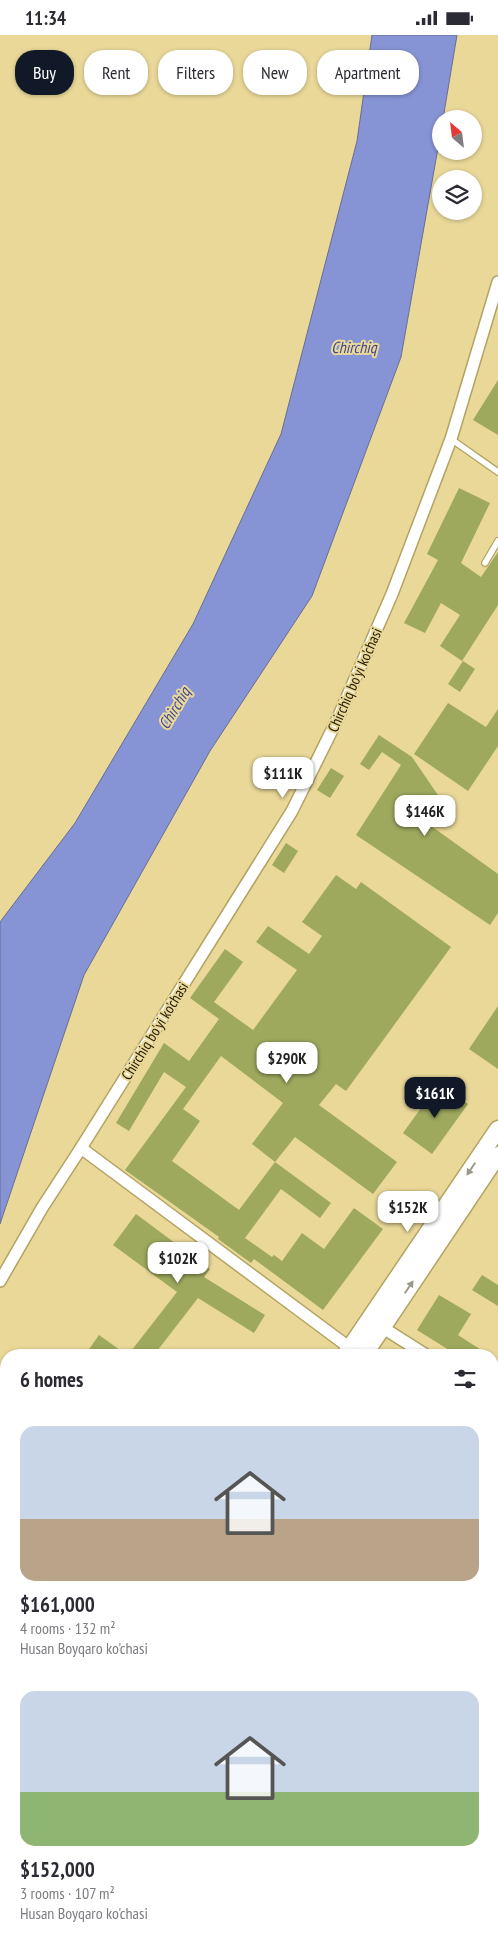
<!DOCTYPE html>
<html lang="en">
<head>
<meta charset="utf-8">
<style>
	body { margin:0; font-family:"PT Sans Narrow",sans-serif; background:#f7f7f7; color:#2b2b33; height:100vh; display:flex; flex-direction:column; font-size:19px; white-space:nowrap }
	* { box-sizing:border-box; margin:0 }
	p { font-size:16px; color:#7c7c81 }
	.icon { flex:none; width:28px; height:28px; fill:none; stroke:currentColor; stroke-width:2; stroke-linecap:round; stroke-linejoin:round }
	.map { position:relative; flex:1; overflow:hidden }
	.panel { position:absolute; left:0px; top:1314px; width:499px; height:601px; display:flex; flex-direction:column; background:#fff; border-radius:20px 20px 0 0; box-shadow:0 1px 4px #0004 }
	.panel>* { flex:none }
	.top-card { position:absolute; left:15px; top:15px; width:469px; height:45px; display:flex; gap:10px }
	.needle { width:32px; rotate:332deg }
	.buttons { position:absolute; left:432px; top:75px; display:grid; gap:10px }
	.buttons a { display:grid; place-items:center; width:50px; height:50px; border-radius:50%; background:#fff; box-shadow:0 1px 4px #0004; font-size:25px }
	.price { position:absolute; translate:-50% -42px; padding:0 11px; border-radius:10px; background:#fff; color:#222; font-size:16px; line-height:32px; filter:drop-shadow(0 1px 2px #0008) }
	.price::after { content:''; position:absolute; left:50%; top:30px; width:15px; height:11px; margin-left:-8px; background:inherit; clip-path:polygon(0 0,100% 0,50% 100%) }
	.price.current { background:#111827; color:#fff }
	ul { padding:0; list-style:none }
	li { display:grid; align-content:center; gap:10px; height:265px; padding:0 20px }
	li span { display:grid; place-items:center; height:155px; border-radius:15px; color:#555 }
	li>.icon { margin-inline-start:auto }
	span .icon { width:90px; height:90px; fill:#fffc; stroke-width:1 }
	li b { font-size:21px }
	h2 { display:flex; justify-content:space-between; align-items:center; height:60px; padding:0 20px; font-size:21px }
	.chip { padding:0 18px; border-radius:20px; background:#fff; box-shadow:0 1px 4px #0004; font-size:18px; line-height:45px }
	.chip.current { background:#111827; color:#fff }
	.status { display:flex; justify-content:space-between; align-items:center; height:35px; padding:0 25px; background:#fff; direction:ltr }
	.status svg { height:14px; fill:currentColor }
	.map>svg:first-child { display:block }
	.water { fill:#8693d5; stroke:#676e95 }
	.building { fill:#9ea95e; fill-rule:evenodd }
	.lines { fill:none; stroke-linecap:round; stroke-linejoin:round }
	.service-casing { stroke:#b3a363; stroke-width:8 }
	.minor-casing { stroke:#b3a363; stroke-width:14 }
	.secondary-casing { stroke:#b3a363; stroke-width:19 }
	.service { stroke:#fff; stroke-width:5.5 }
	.minor { stroke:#fff; stroke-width:11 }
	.secondary { stroke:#fff; stroke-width:16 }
	.oneway { fill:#9a988d }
	.labels { text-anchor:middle; stroke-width:4; stroke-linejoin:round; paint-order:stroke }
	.street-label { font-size:15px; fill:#1f1901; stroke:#e9d898 }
	.water-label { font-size:16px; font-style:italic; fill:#3e4696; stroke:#e9d898 }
</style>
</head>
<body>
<div class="status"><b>11:34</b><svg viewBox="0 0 49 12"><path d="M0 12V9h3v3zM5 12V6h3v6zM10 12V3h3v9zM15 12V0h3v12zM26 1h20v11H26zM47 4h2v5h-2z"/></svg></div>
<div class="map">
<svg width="498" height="1914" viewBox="0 0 498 1914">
	<rect width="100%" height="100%" fill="#e9d898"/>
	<!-- water -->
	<polygon class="water" points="372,0 457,0 443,84 441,84 441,96 401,322 312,561 210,716 84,940 0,1189 0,887 75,788 193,589 281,399 357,106"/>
	<!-- building -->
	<g class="building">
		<polygon points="498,345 498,400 473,385"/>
		<polygon points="459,453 490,468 461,528 481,542 498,517 498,570 462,626 440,611 460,580 441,568 425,598 404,588 438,525 427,519"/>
		<polygon points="463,626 475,634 460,657 448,649"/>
		<polygon points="448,668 486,692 498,674 498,711 468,756 414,719"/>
		<polygon points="379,700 412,722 442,766 427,788 498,839 498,878 490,890 356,800 401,730 382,717 369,735 360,729"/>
		<polygon points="331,733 344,741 330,763 317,755"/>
		<polygon points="286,808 298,816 284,838 272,830"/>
		<path d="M336 840 356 854 361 847 451 912 346 1056 336 1049 319 1070 397 1127 373 1159 295 1102 275 1127 331 1168 320 1183 281 1154 245 1203 272 1222 274 1220 282 1226 302 1198 324 1214 354 1173 383 1194 323 1275 254 1224 251 1228 218 1204 219 1202 125 1135 186 1052 164 1037 129 1096 116 1088 164 1008 189 1026 219 984 190 963 225 914 243 927 214 967 253 995 297 935 256 907 268 891 309 919 322 901 302 887ZM221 1021 283 1068 252 1109 275 1127 239 1175 172 1126 200 1086 183 1074Z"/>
		<polygon points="498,971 498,1034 469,1014"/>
		<polygon points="439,1048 468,1069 432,1119 403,1098"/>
		<polygon points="136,1179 210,1234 204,1242 265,1280 254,1298 198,1263 154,1320 128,1320 177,1257 113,1210"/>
		<polygon points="482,1240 498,1250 498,1271 472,1255"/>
		<polygon points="439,1260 471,1279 458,1300 489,1320 457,1320 417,1295"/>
		<polygon points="99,1300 127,1320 85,1320"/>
	</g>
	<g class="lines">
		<defs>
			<g id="service">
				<polyline points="451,404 498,437"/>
				<polyline points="485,528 498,506"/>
				<polyline points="492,1569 498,1573"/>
				<polyline points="0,1764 6,1769"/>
				<polyline points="334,1909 338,1914"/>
			</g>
			<g id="minor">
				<polyline points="81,1113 354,1316"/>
				<polyline points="0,1246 42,1173 81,1113 292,776 337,685 392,559 451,404 498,247"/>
				<polyline points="377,1289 426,1320"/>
				<polyline points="492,1361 498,1365"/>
				<polyline points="492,1518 498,1508"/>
				<polyline points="492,1828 498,1825"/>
				<polyline points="345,1914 353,1909"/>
			</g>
			<g id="secondary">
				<polyline points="345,1320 498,1094"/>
				<polyline points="364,1320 498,1120"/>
				<polyline points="0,1847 6,1838"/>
				<polyline points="0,1879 6,1870"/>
			</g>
		</defs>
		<!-- service casing -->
		<use href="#service" class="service-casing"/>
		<!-- minor casing -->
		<use href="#minor" class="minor-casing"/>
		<!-- secondary casing -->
		<use href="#secondary" class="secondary-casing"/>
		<!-- service -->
		<use href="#service" class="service"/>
		<!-- minor -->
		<use href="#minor" class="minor"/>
		<!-- secondary -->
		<use href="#secondary" class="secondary"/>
	</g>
	<!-- one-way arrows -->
	<defs><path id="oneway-solid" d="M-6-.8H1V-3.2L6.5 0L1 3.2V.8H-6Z" transform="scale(1.25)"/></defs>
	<g class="oneway">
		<use href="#oneway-solid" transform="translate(471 1134) rotate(124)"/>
		<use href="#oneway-solid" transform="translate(409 1252) rotate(-56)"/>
	</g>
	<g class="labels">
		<!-- street labels -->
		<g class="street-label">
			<text transform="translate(355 645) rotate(-66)" y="5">Chirchiq bo'yi ko'chasi</text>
			<text transform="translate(155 996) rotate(-58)" y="5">Chirchiq bo'yi ko'chasi</text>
		</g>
		<!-- water labels -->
		<g class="water-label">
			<text x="354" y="318">Chirchiq</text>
			<text transform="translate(174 673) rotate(-59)" y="6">Chirchiq</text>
		</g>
	</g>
</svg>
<div class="buttons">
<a><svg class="needle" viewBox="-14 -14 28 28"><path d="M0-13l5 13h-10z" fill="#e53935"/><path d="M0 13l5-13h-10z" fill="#7c7c81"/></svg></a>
<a><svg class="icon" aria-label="layers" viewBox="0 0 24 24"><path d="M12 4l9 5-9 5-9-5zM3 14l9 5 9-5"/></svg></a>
</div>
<b class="price" style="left:283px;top:764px">$111K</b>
<b class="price" style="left:425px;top:802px">$146K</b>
<b class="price" style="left:287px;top:1049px">$290K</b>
<b class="price current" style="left:435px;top:1084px">$161K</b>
<b class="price" style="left:408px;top:1198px">$152K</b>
<b class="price" style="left:178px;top:1249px">$102K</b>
<div class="top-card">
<a class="chip current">Buy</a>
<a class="chip">Rent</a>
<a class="chip">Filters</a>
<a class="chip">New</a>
<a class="chip">Apartment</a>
</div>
<section class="panel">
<h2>6 homes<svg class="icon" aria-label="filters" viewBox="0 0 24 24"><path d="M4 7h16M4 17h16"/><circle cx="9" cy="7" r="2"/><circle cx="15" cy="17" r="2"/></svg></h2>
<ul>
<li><span style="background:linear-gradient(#c9d6e8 60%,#b9a48a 0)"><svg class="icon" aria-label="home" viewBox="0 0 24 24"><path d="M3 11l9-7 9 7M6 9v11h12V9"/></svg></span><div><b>$161,000</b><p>4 rooms · 132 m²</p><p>Husan Boyqaro ko'chasi</p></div></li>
<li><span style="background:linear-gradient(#c9d6e8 65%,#8fb573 0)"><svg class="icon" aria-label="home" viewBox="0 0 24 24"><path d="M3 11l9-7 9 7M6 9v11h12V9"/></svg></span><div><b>$152,000</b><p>3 rooms · 107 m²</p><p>Husan Boyqaro ko'chasi</p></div></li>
</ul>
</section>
</div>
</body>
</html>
